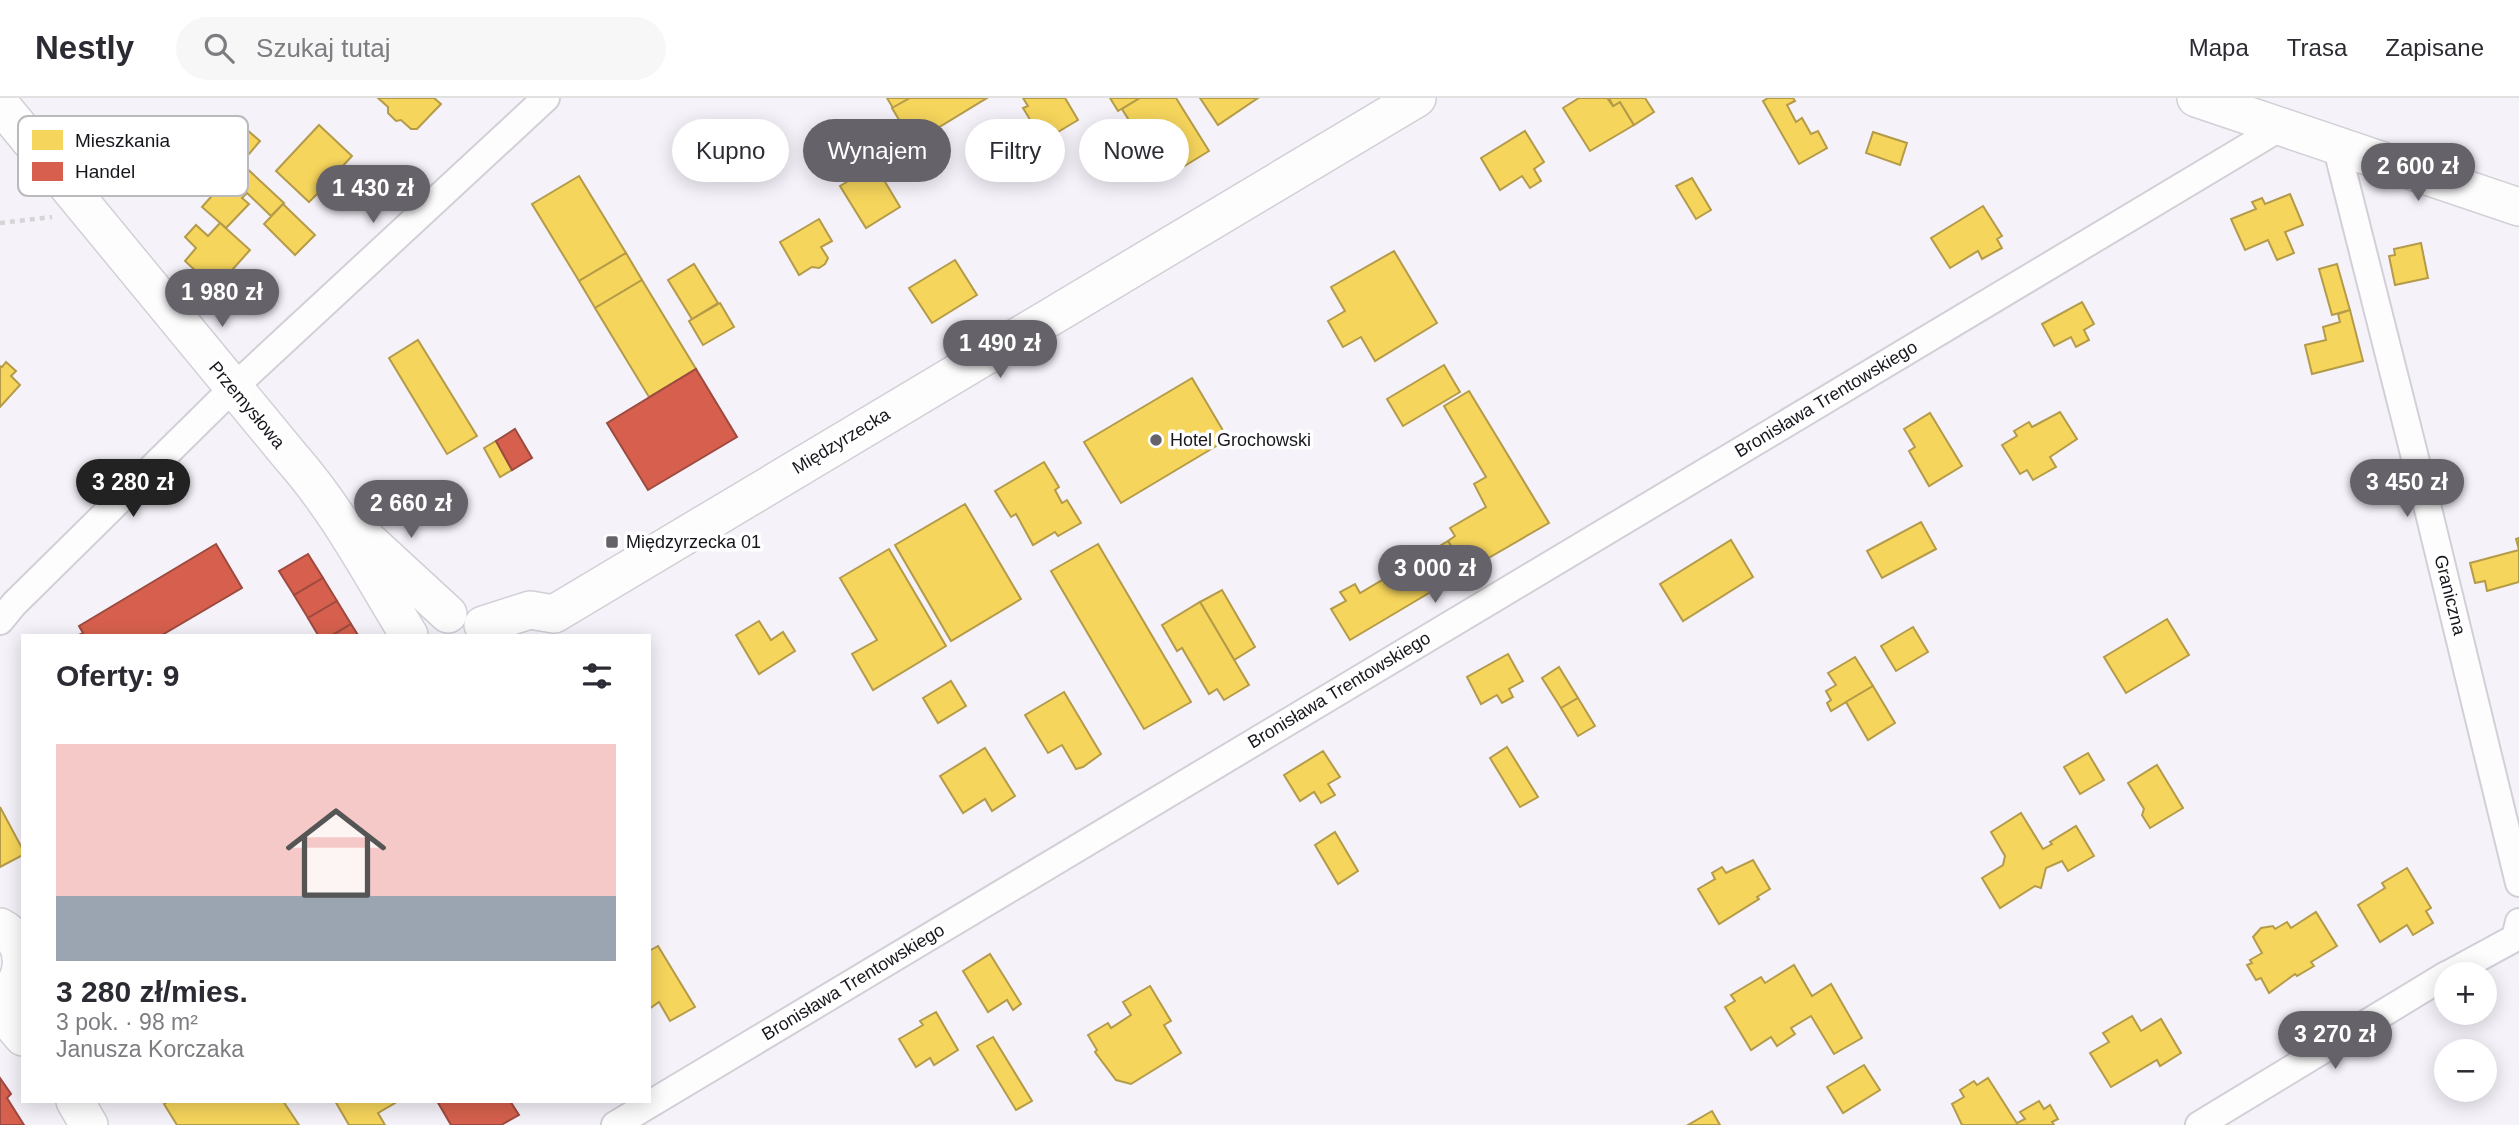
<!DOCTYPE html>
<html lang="pl">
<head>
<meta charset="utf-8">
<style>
	body { margin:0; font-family:Helvetica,sans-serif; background:#f7f7f7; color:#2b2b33; height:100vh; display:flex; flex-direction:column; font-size:26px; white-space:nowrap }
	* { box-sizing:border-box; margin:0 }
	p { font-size:23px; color:#7c7c81 }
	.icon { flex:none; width:38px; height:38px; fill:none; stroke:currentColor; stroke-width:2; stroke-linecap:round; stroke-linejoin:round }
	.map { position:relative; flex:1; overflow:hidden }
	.drawer { position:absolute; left:21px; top:536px; width:630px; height:469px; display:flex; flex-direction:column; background:#fff; border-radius:0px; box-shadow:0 4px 18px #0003 }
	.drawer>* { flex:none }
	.hud { position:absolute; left:672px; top:21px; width:665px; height:63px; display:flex; gap:14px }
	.buttons { position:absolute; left:2434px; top:864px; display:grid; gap:14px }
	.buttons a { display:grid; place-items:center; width:63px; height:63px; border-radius:50%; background:#fff; box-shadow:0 4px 18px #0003; font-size:35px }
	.price { position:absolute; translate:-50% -60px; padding:0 16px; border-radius:24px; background:#66626a; color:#fff; font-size:23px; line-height:46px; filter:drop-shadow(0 2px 4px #0008) }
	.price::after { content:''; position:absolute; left:50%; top:42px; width:21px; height:16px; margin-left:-10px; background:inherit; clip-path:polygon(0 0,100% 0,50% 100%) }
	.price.active { background:#222; color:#fff }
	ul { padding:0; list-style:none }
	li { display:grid; align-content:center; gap:14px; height:371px; padding:0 35px }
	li+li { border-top:2px solid #e1e1e2 }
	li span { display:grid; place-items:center; height:217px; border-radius:0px; color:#555 }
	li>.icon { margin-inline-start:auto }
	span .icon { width:126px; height:126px; fill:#fffc; stroke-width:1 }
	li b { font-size:30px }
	h2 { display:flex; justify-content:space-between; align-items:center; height:84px; padding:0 35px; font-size:30px }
	.chip { padding:0 24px; border-radius:32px; background:#fff; box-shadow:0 4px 18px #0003; font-size:24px; line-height:63px }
	.chip.active { background:#66626a; color:#fff }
	header { display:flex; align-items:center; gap:42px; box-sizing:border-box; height:98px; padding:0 35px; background:#fff; border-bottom:2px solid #e1e1e2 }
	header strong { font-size:33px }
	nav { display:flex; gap:38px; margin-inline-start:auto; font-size:24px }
	.search { width:490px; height:63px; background:#f7f7f7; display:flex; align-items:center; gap:18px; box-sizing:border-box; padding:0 24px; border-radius:38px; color:#7c7c81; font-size:26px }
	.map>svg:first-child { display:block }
	.homes { fill:#f6d55c; stroke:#b49b49; stroke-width:2 }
	.shops { fill:#d6604d; stroke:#9d4a3f; stroke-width:2 }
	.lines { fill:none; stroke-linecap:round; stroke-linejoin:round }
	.street-casing { stroke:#d3cfd7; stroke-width:30 }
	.secondary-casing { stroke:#d3cfd7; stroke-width:40 }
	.path { stroke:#d6d4d7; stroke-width:4.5; stroke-dasharray:5 5; stroke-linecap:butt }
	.street { stroke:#fefdfe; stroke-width:26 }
	.secondary { stroke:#fefdfe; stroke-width:37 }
	.poi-dot { fill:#66626a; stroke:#fff; stroke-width:2.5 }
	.labels { text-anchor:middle; stroke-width:7; stroke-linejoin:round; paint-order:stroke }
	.street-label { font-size:18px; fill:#19151d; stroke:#fff }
	.poi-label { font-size:18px; fill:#19151d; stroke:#fff; text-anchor:start }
	.key { fill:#fff; stroke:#bab9bb; stroke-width:2 }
	.key-label { font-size:19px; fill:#19151d }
</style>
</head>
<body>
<header>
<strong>Nestly</strong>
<div class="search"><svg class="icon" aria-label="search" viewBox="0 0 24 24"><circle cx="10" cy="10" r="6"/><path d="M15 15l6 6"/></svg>Szukaj tutaj</div>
<nav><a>Mapa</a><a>Trasa</a><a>Zapisane</a></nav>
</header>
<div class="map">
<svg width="2519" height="1027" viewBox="0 0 2519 1027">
	<rect width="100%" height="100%" fill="#f6f2fa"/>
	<!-- homes -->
	<g class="homes">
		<polygon points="378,0 434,0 441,6 417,31 411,31 401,22 396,23 388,15 388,9"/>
		<polygon points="887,0 910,0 893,10"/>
		<polygon points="910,0 987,0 913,45 892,10"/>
		<polygon points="1023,0 1065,0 1078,22 1043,43 1023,10 1028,8"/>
		<polygon points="1110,0 1140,0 1118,13"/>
		<polygon points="1140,0 1176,0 1209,53 1165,80 1122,11"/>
		<polygon points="1200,0 1258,0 1218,27"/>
		<polygon points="1579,0 1607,0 1613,8 1620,4 1634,27 1590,53 1563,10"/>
		<polygon points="1609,0 1645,0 1654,14 1634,27 1620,4 1613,8"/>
		<polygon points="1768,0 1793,0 1795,3 1787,7 1796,24 1802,20 1811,36 1818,33 1827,50 1799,66 1763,3"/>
		<polygon points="319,27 352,58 329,83 338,91 329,100 320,93 309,104 276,73"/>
		<polygon points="246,31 260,43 232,76 218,63"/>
		<polygon points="1525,33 1544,64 1534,71 1541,83 1530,90 1522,78 1500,92 1481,60"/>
		<polygon points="1873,34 1907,45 1900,67 1866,55"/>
		<polygon points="241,65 284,105 271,118 247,95 242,100 249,106 226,130 202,109"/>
		<polygon points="875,67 900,109 866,130 840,88"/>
		<polygon points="579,78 626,155 579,183 532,106"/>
		<polygon points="1692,80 1711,112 1696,121 1676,88"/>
		<polygon points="2290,96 2303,127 2285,134 2294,155 2277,162 2268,142 2245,152 2231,121 2256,111 2252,104 2262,100 2265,106"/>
		<polygon points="283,106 315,137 295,157 264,126"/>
		<polygon points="1983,108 2002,138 1997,141 2002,150 1982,161 1978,153 1950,170 1931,140"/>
		<polygon points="819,121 832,143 821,149 828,160 825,166 819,170 812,169 799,177 780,144"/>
		<polygon points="220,125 250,152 215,191 185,163 196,150 185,139 196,127 208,138"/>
		<polygon points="2421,145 2428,180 2395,187 2389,158 2395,157 2394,151"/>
		<polygon points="1394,153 1437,225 1375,263 1361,239 1343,249 1328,223 1345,213 1331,189"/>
		<polygon points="626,155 642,182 595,210 579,183"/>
		<polygon points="955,162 977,197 932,225 909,190"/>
		<polygon points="694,166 718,205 692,221 668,182"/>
		<polygon points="2337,166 2350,212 2332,217 2319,171"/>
		<polygon points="642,182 696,271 649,299 595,210"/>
		<polygon points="2082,204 2094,226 2084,232 2089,242 2076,249 2071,239 2054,248 2042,226"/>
		<polygon points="720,205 734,229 703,247 689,223"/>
		<polygon points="2350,212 2363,263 2312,276 2305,247 2326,242 2323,229 2340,224 2338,216"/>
		<polygon points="418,242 477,338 447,356 389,260"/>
		<polygon points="6,264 16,273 11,278 20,287 0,309 0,268 2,269"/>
		<polygon points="1444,267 1460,294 1403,328 1387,301"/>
		<polygon points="1192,280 1228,341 1121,405 1084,344"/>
		<polygon points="1469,293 1549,425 1466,473 1448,443 1455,438 1450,430 1486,409 1474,386 1486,379 1444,308"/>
		<polygon points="2060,314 2077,341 2050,359 2056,369 2033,382 2027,372 2020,376 2002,347 2017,338 2014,333 2029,324 2032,329"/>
		<polygon points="1930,315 1962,368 1929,388 1909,353 1915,349 1904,331"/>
		<polygon points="496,343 512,372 500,379 484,350"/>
		<polygon points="1044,364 1059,389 1055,392 1062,405 1067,402 1081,425 1058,438 1055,434 1033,447 1016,416 1011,419 995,393"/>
		<polygon points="965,406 1021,501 951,543 895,447"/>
		<polygon points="1921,424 1936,451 1882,480 1867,453"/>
		<polygon points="2519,440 2519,484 2487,493 2485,483 2475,485 2470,465 2519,452 2516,441"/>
		<polygon points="1731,442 1753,479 1683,523 1660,486"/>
		<polygon points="1448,443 1466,473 1350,542 1331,511 1346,503 1340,494 1355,486 1360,495"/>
		<polygon points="1098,446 1191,604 1144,631 1051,473"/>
		<polygon points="889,451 946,548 873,592 852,556 877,542 840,480"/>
		<polygon points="1222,492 1255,549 1234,562 1200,504"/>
		<polygon points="1200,504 1249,587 1224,602 1217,591 1209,596 1182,550 1177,553 1162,527"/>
		<polygon points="2167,521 2189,557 2126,595 2104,559"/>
		<polygon points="759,523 771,542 783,534 795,553 759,576 736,537"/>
		<polygon points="1913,529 1928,554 1896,573 1881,548"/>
		<polygon points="1508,556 1523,583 1509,591 1513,599 1502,605 1497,597 1481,606 1467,579"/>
		<polygon points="1855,559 1873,588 1831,613 1827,605 1831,602 1826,593 1836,587 1828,575"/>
		<polygon points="1559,569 1578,600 1561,610 1542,580"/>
		<polygon points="951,583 966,608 938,625 923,600"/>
		<polygon points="1873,588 1895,625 1868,642 1846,604"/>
		<polygon points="1064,594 1101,656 1083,669 1076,671 1062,647 1048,655 1025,617"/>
		<polygon points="1578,600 1595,628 1578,638 1561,610"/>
		<polygon points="1507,649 1538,699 1520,709 1490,660"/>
		<polygon points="985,650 1015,698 992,713 985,701 963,715 940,678"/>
		<polygon points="1323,653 1340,679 1328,686 1335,697 1321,705 1314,694 1300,703 1284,677"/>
		<polygon points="2088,655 2104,682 2080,696 2064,669"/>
		<polygon points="2157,667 2183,710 2150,730 2142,717 2144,711 2128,685"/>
		<polygon points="0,709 23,752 23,757 0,769"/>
		<polygon points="2021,715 2043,751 2052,746 2050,744 2076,728 2094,758 2068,773 2062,763 2046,770 2041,790 2035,788 2000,810 1982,780 2003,767 2005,758 1991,734"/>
		<polygon points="1335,734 1358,773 1338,786 1315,747"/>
		<polygon points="1753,762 1770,791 1757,799 1759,801 1719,826 1698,791 1715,781 1712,775 1722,769 1726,775"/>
		<polygon points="2407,770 2431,810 2426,813 2433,825 2413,837 2407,827 2380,844 2358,807 2385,790 2382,785"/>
		<polygon points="2316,814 2337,848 2311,864 2314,868 2297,878 2295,876 2269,895 2261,880 2256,882 2247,867 2252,865 2250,862 2262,855 2253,839 2261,830 2273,828 2275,831 2287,824 2291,830"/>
		<polygon points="658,848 695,909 670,923 659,904 649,911 649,853"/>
		<polygon points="990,856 1021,906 1013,912 1007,902 988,914 963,873"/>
		<polygon points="1794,867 1812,898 1831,886 1862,940 1834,956 1811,918 1791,930 1795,936 1777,948 1771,939 1751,952 1725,909 1735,903 1731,897 1761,879 1765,885"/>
		<polygon points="1150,888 1171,923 1164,927 1181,955 1131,986 1116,982 1095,954 1097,952 1088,937 1108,925 1111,930 1131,917 1123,904"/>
		<polygon points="936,914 958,952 934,967 930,960 916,969 899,941 923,927 920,923"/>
		<polygon points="2132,918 2141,933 2161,921 2181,955 2160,968 2157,962 2111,989 2090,955 2109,944 2103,935"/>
		<polygon points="993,939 1032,1003 1016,1012 977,948"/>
		<polygon points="1864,967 1880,992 1843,1015 1827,989"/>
		<polygon points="1988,980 2004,1005 2018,1027 1962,1027 1952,1006 1964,999 1960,992 1974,983 1977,987"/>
		<polygon points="169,1003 283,1003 299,1027 177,1027 164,1006"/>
		<polygon points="335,1003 394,1003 395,1005 378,1015 385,1027 349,1027"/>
		<polygon points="2039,1003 2044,1011 2050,1007 2058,1021 2052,1024 2054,1027 2018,1027 2017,1025 2025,1021 2020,1014"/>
		<polygon points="1712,1013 1720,1027 1688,1027"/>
	</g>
	<!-- shops -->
	<g class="shops">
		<polygon points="696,271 737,339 648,392 607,325"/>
		<polygon points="515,331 532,360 512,372 496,343"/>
		<polygon points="216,446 242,490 162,537 79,537 83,535 79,528"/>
		<polygon points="308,456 323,480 294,497 279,473"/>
		<polygon points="323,480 337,503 308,520 294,497"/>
		<polygon points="337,503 351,526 332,537 318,537 308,520"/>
		<polygon points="351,526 358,537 333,537"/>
		<polygon points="0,980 11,996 7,1000 24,1027 0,1027"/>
		<polygon points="437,1003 510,1003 519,1017 501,1027 451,1027"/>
	</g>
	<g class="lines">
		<defs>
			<g id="street">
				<polyline points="2336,47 2430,419 2519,785"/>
				<polyline points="0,523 14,506 233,290 546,0"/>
				<polyline points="2447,877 2515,840 2519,824"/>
				<polyline points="615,1027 2281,29"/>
				<polyline points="2199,1027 2446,877"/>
			</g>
			<g id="secondary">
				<polyline points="2196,0 2519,109"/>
				<path d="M0 6 291 359C339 413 371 476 409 537"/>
				<polyline points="359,434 448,516"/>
				<polyline points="483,527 530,512 554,516 1417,0"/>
				<path d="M0 829C29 844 28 884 0 900"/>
				<polyline points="0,912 23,939"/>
				<polyline points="75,1003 89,1027"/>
			</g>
		</defs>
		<!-- street casing -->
		<use href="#street" class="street-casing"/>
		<!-- secondary casing -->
		<use href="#secondary" class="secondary-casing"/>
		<!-- path -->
		<polyline class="path" points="0,125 52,119"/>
		<!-- street -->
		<use href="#street" class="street"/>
		<!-- secondary -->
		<use href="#secondary" class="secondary"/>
	</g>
	<!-- markers -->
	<g class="poi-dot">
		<circle cx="1156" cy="342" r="7"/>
		<rect x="605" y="437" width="14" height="14" rx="3.5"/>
	</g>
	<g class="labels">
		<!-- street labels -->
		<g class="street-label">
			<text transform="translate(1826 301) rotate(-31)" y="6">Bronisława Trentowskiego</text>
			<text transform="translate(247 307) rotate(50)" y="6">Przemysłowa</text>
			<text transform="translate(841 343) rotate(-31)" y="6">Międzyrzecka</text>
			<text transform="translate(2450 497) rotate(76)" y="6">Graniczna</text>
			<text transform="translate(1339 592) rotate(-31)" y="6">Bronisława Trentowskiego</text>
			<text transform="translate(853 884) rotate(-31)" y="6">Bronisława Trentowskiego</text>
		</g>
		<!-- poi labels -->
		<g class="poi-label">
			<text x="1170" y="348">Hotel Grochowski</text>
			<text x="626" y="450">Międzyrzecka 01</text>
		</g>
	</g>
	<!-- legend -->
	<rect x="18" y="18" width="230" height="80" rx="10" class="key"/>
	<rect x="32" y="32" width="31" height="20" fill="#f6d55c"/>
	<rect x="32" y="64" width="31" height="19" fill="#d6604d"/>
	<g class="key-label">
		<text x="75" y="49">Mieszkania</text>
		<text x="75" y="80">Handel</text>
	</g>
</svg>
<div class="buttons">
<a>+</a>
<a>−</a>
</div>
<b class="price" style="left:2418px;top:105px">2 600 zł</b>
<b class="price" style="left:373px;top:127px">1 430 zł</b>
<b class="price" style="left:222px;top:231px">1 980 zł</b>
<b class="price" style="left:1000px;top:282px">1 490 zł</b>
<b class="price active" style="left:133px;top:421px">3 280 zł</b>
<b class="price" style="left:2407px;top:421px">3 450 zł</b>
<b class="price" style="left:411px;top:442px">2 660 zł</b>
<b class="price" style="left:1435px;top:507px">3 000 zł</b>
<b class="price" style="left:2335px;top:973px">3 270 zł</b>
<div class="hud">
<a class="chip">Kupno</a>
<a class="chip active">Wynajem</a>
<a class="chip">Filtry</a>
<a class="chip">Nowe</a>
</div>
<section class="drawer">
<h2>Oferty: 9<svg class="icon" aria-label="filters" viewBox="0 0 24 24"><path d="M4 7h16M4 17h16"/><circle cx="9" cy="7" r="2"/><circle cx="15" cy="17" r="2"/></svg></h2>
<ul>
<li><span style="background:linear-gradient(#f6c9c9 70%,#9aa5b1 0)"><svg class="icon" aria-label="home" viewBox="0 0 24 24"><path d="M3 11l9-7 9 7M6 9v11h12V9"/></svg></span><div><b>3 280 zł/mies.</b><p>3 pok. · 98 m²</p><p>Janusza Korczaka</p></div></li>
</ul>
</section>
</div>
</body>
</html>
